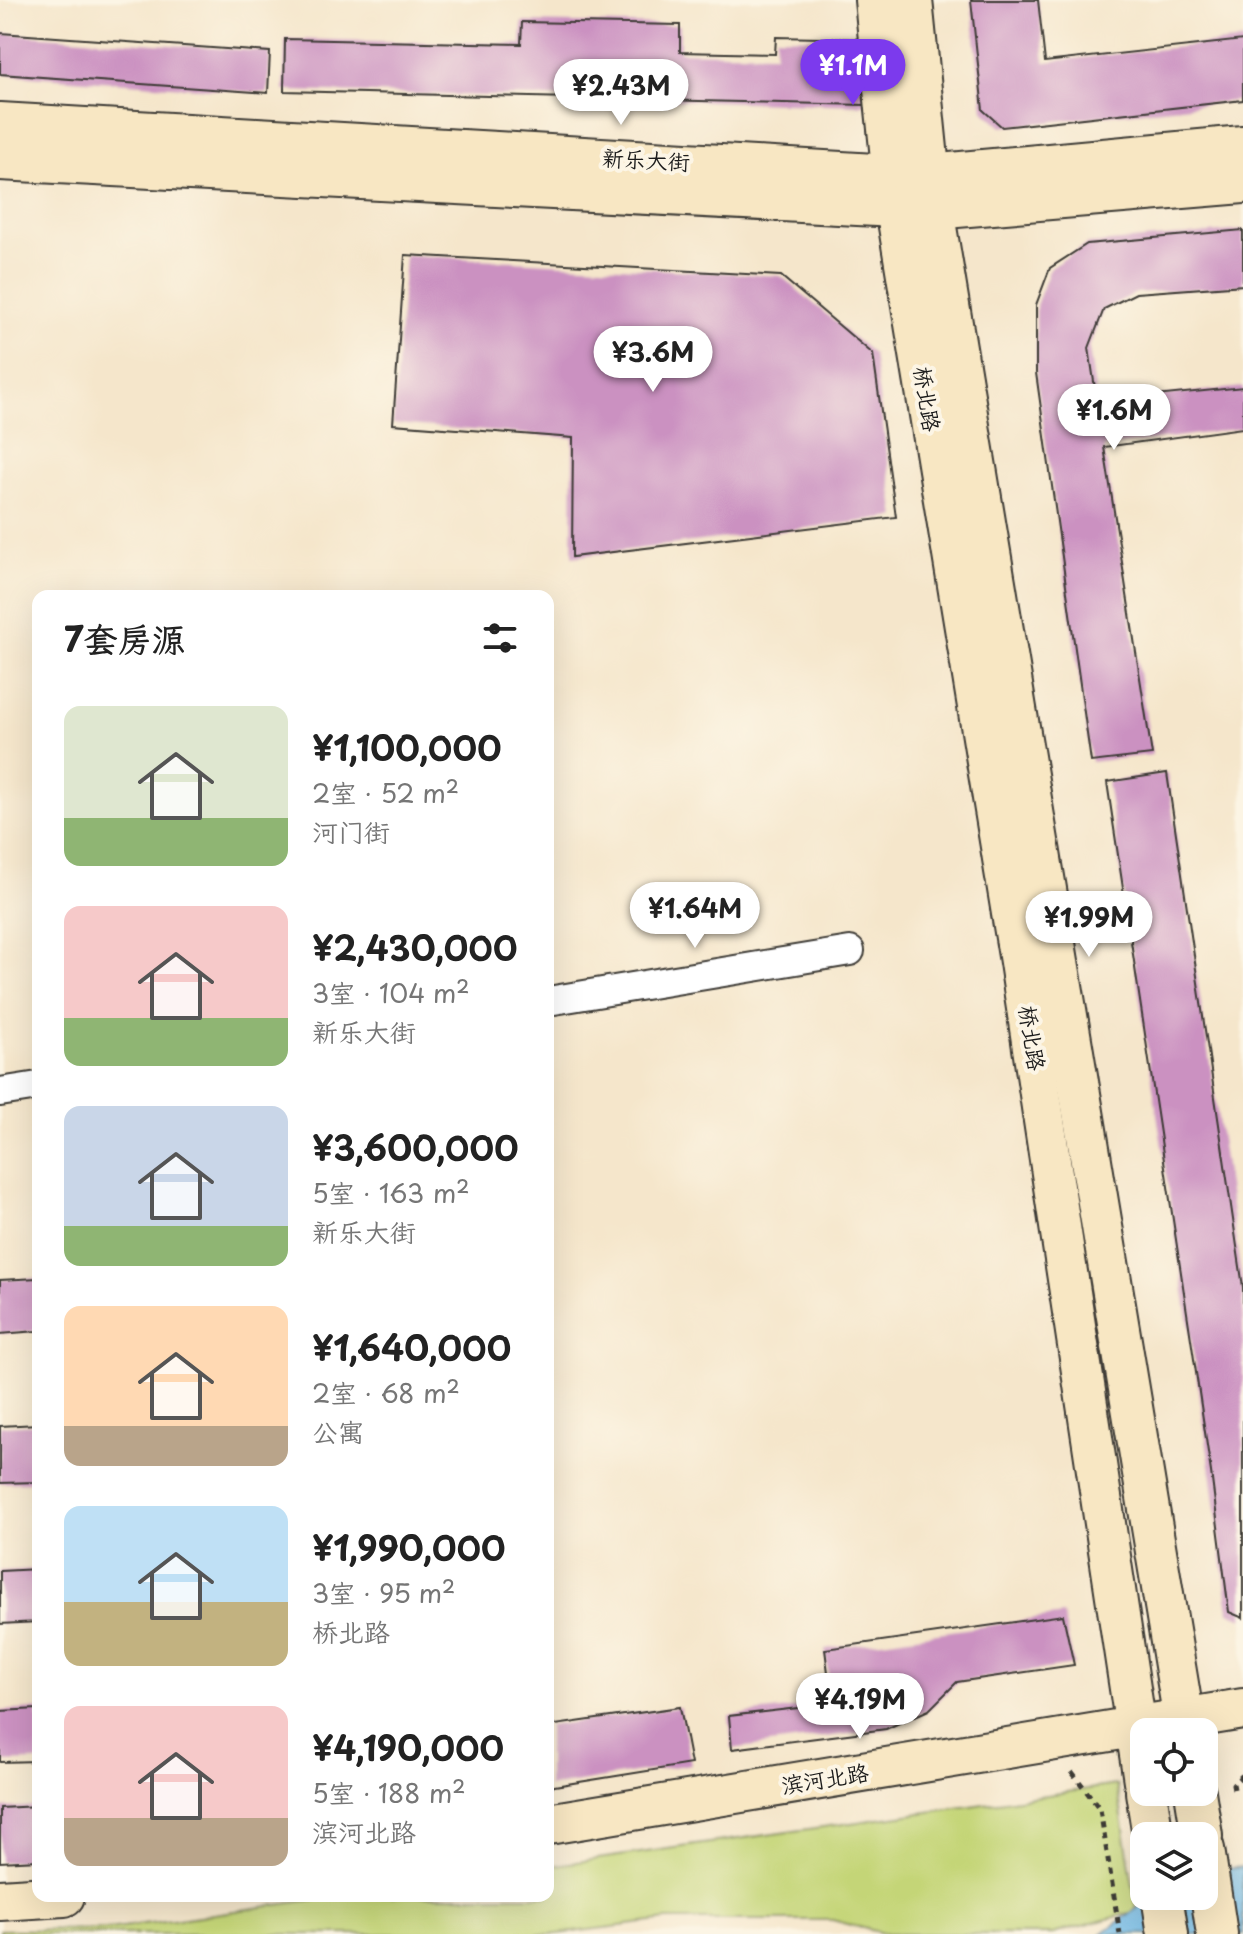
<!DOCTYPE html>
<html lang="zh">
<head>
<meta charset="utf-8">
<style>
	body { margin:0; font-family:"Playpen Sans","LXGW WenKai TC",sans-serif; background:#f6f6f6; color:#222; height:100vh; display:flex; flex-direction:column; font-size:30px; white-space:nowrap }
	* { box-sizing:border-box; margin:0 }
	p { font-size:26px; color:#767676 }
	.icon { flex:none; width:44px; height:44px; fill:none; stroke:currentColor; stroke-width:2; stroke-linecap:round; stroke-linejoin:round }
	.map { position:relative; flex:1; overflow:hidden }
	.panel { position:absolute; left:32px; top:590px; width:522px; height:1312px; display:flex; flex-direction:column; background:#fff; border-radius:16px; box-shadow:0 8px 32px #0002 }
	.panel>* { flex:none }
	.fabs { position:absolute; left:1130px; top:1718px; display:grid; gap:16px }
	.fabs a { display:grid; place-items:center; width:88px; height:88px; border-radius:16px; background:#fff; box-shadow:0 8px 32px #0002; font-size:40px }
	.price { position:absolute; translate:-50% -68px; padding:0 18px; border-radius:28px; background:#fff; color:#222; font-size:26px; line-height:52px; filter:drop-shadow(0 2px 4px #0008) }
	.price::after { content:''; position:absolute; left:50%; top:48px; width:24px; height:18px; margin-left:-12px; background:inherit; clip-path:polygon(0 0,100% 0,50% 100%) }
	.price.active { background:#7c3aed; color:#fff }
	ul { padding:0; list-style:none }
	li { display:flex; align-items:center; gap:24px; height:200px; padding:0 32px }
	li span { display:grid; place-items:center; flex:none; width:224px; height:160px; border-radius:16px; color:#555 }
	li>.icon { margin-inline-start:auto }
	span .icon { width:96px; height:96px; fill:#fffc; stroke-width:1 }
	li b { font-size:34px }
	h2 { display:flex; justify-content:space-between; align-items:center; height:96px; padding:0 32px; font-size:34px }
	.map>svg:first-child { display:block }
	.green { fill:#c4d577; stroke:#70784a; stroke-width:2 }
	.water { fill:#6db8e6; stroke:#446a81; stroke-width:2 }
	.building { fill:#cb91c1 }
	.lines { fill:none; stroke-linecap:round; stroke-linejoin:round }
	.street-casing { stroke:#3d3a36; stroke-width:32 }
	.secondary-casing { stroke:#3d3a36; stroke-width:44 }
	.path { stroke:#3d3a36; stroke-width:5; stroke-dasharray:6 6; stroke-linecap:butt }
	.street { stroke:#fff; stroke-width:28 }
	.secondary { stroke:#f8e7c3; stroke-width:40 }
	.labels { text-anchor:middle; stroke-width:8; stroke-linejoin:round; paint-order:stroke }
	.street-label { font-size:22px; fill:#1c1c1c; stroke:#fcf5e5 }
</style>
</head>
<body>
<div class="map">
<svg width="1243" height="1934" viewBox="0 0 1243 1934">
	<rect width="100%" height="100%" fill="#fcf5e5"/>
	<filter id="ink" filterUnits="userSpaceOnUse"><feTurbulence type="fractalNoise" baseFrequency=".0125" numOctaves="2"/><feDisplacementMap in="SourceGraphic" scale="16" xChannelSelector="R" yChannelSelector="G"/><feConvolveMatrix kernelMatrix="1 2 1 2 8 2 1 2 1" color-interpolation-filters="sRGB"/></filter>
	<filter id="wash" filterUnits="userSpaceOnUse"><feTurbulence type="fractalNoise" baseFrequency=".006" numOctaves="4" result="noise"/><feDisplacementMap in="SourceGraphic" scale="32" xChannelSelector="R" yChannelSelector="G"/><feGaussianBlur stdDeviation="1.8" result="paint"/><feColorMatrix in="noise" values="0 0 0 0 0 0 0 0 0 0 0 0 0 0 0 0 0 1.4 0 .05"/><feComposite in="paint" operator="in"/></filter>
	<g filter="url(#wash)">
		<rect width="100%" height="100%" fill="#f5e6cb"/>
		<!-- green -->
		<polygon class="green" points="1117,1785 1137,1911 1053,1934 886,1934 832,1920 667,1920 557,1934 0,1934 0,1930 108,1929 340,1896 548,1896 548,1866"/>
		<!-- water -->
		<polygon class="water" points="1243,1867 1243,1934 1101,1934 1155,1896 1204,1896 1204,1872"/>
		<g id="blocks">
			<!-- building -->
			<g class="building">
				<polygon points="971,0 1038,0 1045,62 1243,40 1243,100 1002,127 983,110"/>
				<polygon points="522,22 680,25 680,52 775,54 776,37 866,39 865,105 284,91 285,39 521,44"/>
				<polygon points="0,33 270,52 268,93 0,74"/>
				<polygon points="1243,230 1243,285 1136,293 1104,309 1089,348 1097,402 1243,387 1243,428 1104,447 1152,755 1091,762 1036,373 1036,305 1050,268 1087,244"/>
				<polygon points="405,255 781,276 873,354 896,517 572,557 573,438 393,424"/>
				<polygon points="1167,773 1243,1287 1243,1618 1229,1612 1211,1472 1107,782"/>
				<polygon points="38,1278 38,1331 0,1334 0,1280"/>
				<polygon points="38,1424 38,1482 0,1483 0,1426"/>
				<polygon points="38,1569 38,1622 0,1624 0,1571"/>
				<polygon points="1063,1615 1074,1665 957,1682 929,1710 886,1729 732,1749 729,1716 832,1704 825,1649"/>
				<polygon points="680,1707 691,1764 548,1787 548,1726"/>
				<polygon points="38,1709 38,1761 0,1762 0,1711"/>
				<polygon points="38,1806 38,1860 0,1862 0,1808"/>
			</g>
		</g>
	</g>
	<g filter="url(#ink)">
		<use href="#blocks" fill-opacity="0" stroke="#3d3a36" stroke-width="2"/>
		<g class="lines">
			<defs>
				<g id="street">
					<polyline points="548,1001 850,951"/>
					<polyline points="0,1092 38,1086"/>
				</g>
				<g id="secondary">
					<polyline points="875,0 896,208 1020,962 1144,1781"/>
					<polyline points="912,0 933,209 1186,1732"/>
					<polyline points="0,123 892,175 929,175 1243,146"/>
					<polyline points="0,160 933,209 1243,183"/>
					<polyline points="1146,1792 1153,1836"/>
					<polyline points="1195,1792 1202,1836"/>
					<polyline points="548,1824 1243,1709"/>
					<polyline points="1204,1849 1217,1934"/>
					<polyline points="1162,1896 1168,1934"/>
					<polyline points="0,1900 64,1896"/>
				</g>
			</defs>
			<!-- street casing -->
			<use href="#street" class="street-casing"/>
			<!-- secondary casing -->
			<use href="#secondary" class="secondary-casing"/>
			<!-- path -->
			<g class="path">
				<polyline points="1072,1772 1100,1809 1120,1934"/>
				<polyline points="1234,1789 1233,1784 1243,1775"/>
			</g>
			<!-- street -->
			<use href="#street" class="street"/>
			<!-- secondary -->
			<use href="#secondary" class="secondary"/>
		</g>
	</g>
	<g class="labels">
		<!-- street labels -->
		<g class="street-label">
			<text transform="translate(646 160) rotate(3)" y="8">新乐大街</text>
			<text transform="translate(927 399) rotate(81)" y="8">桥北路</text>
			<text transform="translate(1032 1038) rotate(81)" y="8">桥北路</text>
			<text transform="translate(825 1779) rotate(-9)" y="8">滨河北路</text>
		</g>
	</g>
</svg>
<div class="fabs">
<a><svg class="icon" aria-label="locate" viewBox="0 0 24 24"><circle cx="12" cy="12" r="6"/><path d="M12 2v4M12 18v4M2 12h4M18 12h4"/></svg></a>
<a><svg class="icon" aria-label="layers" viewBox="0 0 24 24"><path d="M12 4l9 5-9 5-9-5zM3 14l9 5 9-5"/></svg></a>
</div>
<b class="price active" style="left:853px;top:107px">¥1.1M</b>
<b class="price" style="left:621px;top:127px">¥2.43M</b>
<b class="price" style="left:653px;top:394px">¥3.6M</b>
<b class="price" style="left:1114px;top:452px">¥1.6M</b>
<b class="price" style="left:695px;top:950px">¥1.64M</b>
<b class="price" style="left:1089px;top:959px">¥1.99M</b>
<b class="price" style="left:860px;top:1741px">¥4.19M</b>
<section class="panel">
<h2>7套房源<svg class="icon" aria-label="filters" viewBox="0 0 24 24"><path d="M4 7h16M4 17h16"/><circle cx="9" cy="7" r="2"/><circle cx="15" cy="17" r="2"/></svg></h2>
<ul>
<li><span style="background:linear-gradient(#dfe7d0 70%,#8fb573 0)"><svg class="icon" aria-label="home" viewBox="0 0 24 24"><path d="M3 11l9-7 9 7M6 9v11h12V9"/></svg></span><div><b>¥1,100,000</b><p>2室 · 52 m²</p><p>河门街</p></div></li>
<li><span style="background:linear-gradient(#f6c9c9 70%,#8fb573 0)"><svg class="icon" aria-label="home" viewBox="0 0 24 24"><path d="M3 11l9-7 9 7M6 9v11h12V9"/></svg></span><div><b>¥2,430,000</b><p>3室 · 104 m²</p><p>新乐大街</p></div></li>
<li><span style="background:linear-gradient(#c9d6e8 75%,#8fb573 0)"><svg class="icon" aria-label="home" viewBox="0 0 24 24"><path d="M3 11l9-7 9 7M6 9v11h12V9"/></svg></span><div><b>¥3,600,000</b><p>5室 · 163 m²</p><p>新乐大街</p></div></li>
<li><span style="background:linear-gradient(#ffd9b3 75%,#b9a48a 0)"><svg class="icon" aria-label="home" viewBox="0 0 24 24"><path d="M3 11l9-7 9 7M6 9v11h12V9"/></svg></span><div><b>¥1,640,000</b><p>2室 · 68 m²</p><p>公寓</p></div></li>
<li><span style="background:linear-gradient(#bfe0f5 60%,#c2b280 0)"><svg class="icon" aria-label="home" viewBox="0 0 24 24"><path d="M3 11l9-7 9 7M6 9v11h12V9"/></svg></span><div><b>¥1,990,000</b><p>3室 · 95 m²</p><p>桥北路</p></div></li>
<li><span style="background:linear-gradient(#f6c9c9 70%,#b9a48a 0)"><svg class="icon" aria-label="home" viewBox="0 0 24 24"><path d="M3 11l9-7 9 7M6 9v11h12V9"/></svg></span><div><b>¥4,190,000</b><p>5室 · 188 m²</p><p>滨河北路</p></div></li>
</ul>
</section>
</div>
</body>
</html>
